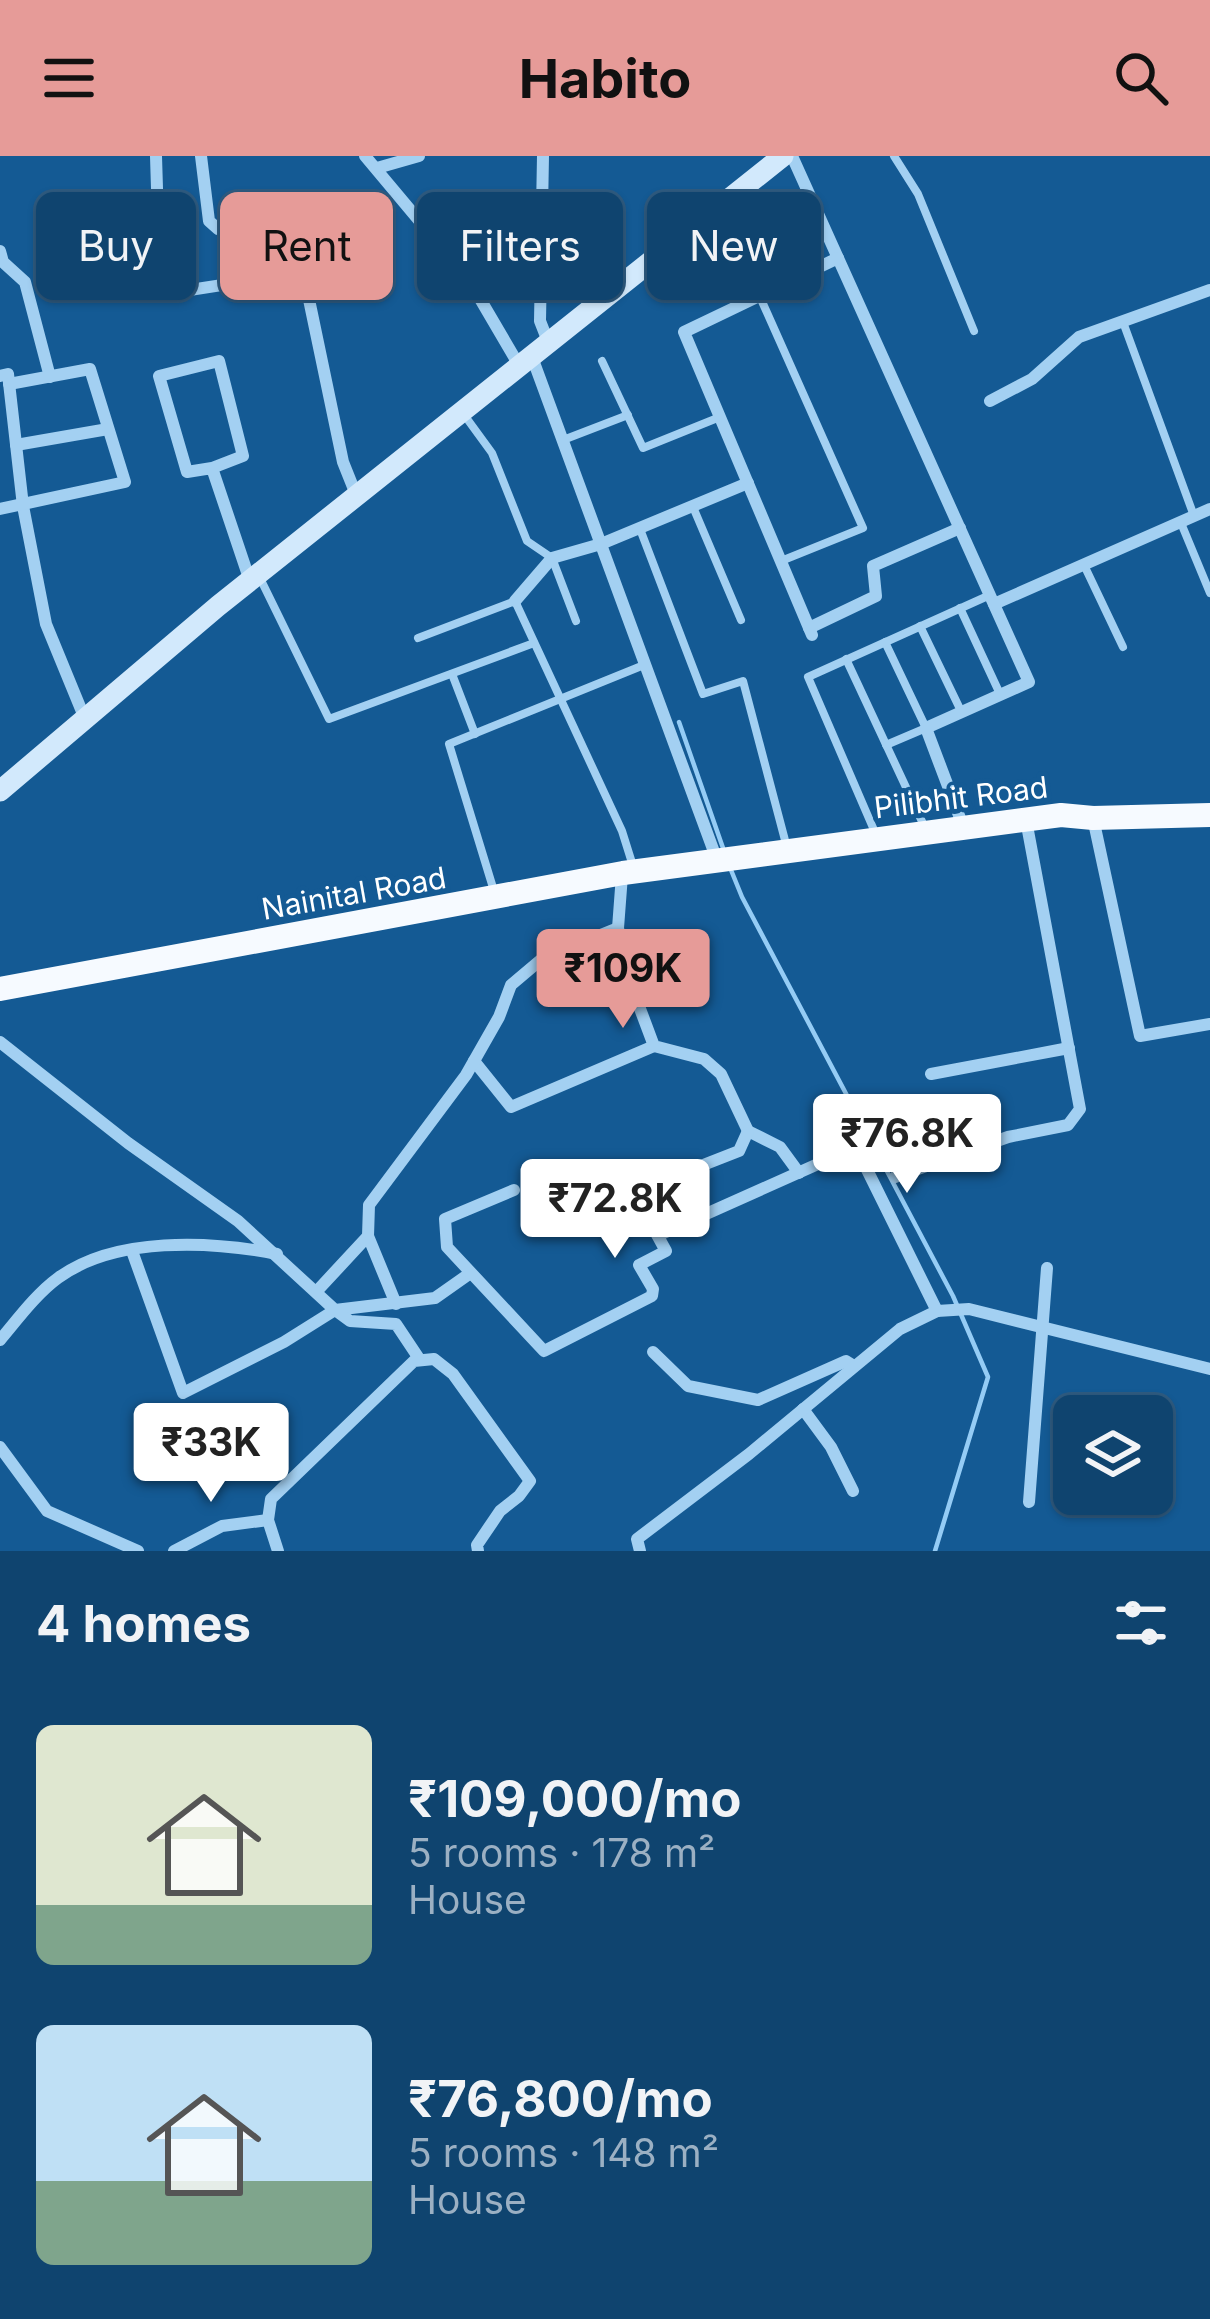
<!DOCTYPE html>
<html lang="en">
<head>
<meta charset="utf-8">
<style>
	body { margin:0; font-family:Inter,sans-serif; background:#184b74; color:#f1f3f6; height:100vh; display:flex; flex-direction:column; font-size:45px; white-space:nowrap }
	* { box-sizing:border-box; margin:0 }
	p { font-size:39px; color:#9bb0c3 }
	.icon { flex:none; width:66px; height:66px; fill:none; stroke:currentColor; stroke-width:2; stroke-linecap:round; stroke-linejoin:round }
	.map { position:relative; height:1395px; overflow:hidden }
	.side { display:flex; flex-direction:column; background:#0f446f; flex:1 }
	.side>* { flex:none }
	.top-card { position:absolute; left:36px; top:36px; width:1140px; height:108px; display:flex; gap:24px }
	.fabs { position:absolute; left:1053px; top:1239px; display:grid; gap:24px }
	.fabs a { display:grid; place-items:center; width:120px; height:120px; border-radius:18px; background:#0f446f; box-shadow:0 3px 9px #0004,0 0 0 3px #2f5c82; font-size:60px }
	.price { position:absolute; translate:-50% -102px; padding:0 27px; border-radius:12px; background:#fff; color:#222; font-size:39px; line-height:78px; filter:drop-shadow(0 3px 6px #0008) }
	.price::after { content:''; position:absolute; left:50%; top:72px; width:36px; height:27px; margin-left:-18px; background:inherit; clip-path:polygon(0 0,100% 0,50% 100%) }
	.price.selected { background:#e69b98; color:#111 }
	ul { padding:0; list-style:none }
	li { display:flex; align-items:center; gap:36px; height:300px; padding:0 36px }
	li span { display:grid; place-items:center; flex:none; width:336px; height:240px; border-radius:18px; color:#555 }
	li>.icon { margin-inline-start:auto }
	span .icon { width:144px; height:144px; fill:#fffc; stroke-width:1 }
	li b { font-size:51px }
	h2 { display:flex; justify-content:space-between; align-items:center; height:144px; padding:0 36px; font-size:51px }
	.pill { padding:0 42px; border-radius:18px; background:#0f446f; box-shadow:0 3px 9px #0004,0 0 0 3px #2f5c82; font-size:42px; line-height:108px }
	.pill.selected { background:#e69b98; color:#111 }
	header { display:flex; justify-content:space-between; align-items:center; height:156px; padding:0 36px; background:#e69b98; color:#111; font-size:54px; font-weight:700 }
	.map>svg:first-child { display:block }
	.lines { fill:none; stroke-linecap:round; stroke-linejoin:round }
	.stream { stroke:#95ccf5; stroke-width:4.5 }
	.service { stroke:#a3d0f2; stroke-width:8 }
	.minor { stroke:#a3d0f2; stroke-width:12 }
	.secondary { stroke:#d2e9fc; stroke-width:21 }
	.trunk { stroke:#f6faff; stroke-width:24 }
	.labels { text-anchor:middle; stroke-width:10; stroke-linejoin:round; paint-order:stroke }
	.street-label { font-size:30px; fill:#fff; stroke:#145a94 }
</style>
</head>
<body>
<header><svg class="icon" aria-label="menu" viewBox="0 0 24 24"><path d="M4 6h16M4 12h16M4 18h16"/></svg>Habito<svg class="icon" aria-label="search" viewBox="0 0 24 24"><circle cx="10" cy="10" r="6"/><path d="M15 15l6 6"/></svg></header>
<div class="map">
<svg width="1210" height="1395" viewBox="0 0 1210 1395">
	<rect width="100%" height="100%" fill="#145a94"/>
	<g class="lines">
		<!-- stream -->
		<g class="stream">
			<polyline points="679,566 723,692"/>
			<polyline points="731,714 742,741 953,1140 988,1221 935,1395"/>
		</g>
		<!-- service -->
		<g class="service">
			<polyline points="894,0 918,38 974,175"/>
			<polyline points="760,141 863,372 781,405"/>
			<polyline points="1123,166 1194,360"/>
			<polyline points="602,205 643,292 720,261"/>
			<polyline points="465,260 492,297 527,385 552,402 576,465"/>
			<polyline points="563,284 628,259"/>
			<polyline points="693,351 741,464"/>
			<polyline points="1181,367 1210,437"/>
			<polyline points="640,373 703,538 743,525 786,688"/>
			<polyline points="1084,409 1123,491"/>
			<polyline points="259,420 329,563 534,487"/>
			<polyline points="960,452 1000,538"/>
			<polyline points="920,470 961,555"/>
			<polyline points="418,482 515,445 622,675 633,710"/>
			<polyline points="885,486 926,572 886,589"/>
			<polyline points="846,503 926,674"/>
			<polyline points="452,518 475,578"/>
			<polyline points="877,681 808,521 990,439"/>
			<polyline points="494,735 449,588 644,509"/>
		</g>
		<!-- minor -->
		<g class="minor">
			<polyline points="156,0 160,130 164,138 300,117"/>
			<polyline points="201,0 209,65 218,73 293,67 343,306 357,341"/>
			<polyline points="365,0 469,124 520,211"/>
			<polyline points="543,0 540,165 549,188"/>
			<polyline points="792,0 1029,526 926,572 963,670"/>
			<polyline points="377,12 419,0"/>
			<polyline points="0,95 3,106 25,126 50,221"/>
			<polyline points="532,201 717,704"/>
			<polyline points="0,220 8,218 23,350 46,468 85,563"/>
			<polyline points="990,245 1032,223 1079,181 1210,134"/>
			<polyline points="16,289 108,273"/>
			<polyline points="212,312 243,300 219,205 159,220 187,316 212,312 250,425"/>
			<polyline points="0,353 125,326 90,213 9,228"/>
			<polyline points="515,445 552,402 601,388 748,327"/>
			<polyline points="994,448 1210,353"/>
			<polyline points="809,472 876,440 873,410 960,372"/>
			<polyline points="812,479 684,176 838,102"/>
			<polyline points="1093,662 1140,880 1210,868"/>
			<polyline points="622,719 618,772 627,818 654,890 704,903 721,918 748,975 780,991 799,1017"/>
			<polyline points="0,886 128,987 238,1065 335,1154 435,1142 469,1118"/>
			<polyline points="474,905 511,951 654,890"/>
			<polyline points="931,918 1069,892"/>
			<polyline points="834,947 937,1155"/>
			<polyline points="895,1021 1008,981 1068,969 1080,953 1026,664"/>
			<polyline points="514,1034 445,1063 447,1091 544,1195 652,1140 653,1133 639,1109 666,1095 639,1046 652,1029 739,995 748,975"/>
			<polyline points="659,1079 856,991"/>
			<polyline points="368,1080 396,1148"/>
			<polyline points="132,1095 183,1237 284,1186 335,1154 350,1165 396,1168 420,1204"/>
			<polyline points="317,1135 368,1080 369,1049 466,919 499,861 511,829 543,802 618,772"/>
			<path d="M0 1184C17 1164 36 1138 58 1122 115 1080 211 1085 277 1098"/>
			<polyline points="653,1196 688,1230 758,1244 846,1205 854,1210"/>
			<polyline points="803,1253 831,1291 853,1335"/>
			<polyline points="0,1291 47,1355 138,1395"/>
			<polyline points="1029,1346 1047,1112"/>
			<polyline points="174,1395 222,1370 268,1364"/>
			<polyline points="278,1395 268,1364 271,1343 414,1205 434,1203 453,1218 530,1325 519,1340 500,1355 477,1389 478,1395"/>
			<polyline points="640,1395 637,1383 749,1298 900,1173 937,1155 969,1153 1210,1213"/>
		</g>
		<!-- secondary -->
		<polyline class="secondary" points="0,635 218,450 783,0"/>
		<!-- trunk -->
		<polyline class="trunk" points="0,833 623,717 1061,659 1093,662 1210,659"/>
	</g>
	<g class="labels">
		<!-- street labels -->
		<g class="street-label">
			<text transform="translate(961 642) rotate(-7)" y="10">Pilibhit Road</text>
			<text transform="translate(354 738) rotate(-10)" y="10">Nainital Road</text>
		</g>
	</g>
</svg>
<div class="fabs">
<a><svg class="icon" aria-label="layers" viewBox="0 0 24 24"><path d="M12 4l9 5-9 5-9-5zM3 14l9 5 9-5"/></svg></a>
</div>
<b class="price selected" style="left:623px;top:875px">₹109K</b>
<b class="price" style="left:907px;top:1040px">₹76.8K</b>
<b class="price" style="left:615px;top:1105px">₹72.8K</b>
<b class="price" style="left:211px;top:1349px">₹33K</b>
<div class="top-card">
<a class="pill">Buy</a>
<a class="pill selected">Rent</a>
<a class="pill">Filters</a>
<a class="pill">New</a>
</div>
</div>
<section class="side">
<h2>4 homes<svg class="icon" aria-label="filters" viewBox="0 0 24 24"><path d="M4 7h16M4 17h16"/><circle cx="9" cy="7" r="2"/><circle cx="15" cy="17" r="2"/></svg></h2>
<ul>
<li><span style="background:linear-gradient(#dfe7d0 75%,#7fa58c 0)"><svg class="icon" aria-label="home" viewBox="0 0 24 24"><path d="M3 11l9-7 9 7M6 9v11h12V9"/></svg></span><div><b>₹109,000/mo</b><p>5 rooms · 178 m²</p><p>House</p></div></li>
<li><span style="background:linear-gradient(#bfe0f5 65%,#7fa58c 0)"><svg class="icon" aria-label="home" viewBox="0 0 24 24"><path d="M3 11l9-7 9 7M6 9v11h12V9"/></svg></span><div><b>₹76,800/mo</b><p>5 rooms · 148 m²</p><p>House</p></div></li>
</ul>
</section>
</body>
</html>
